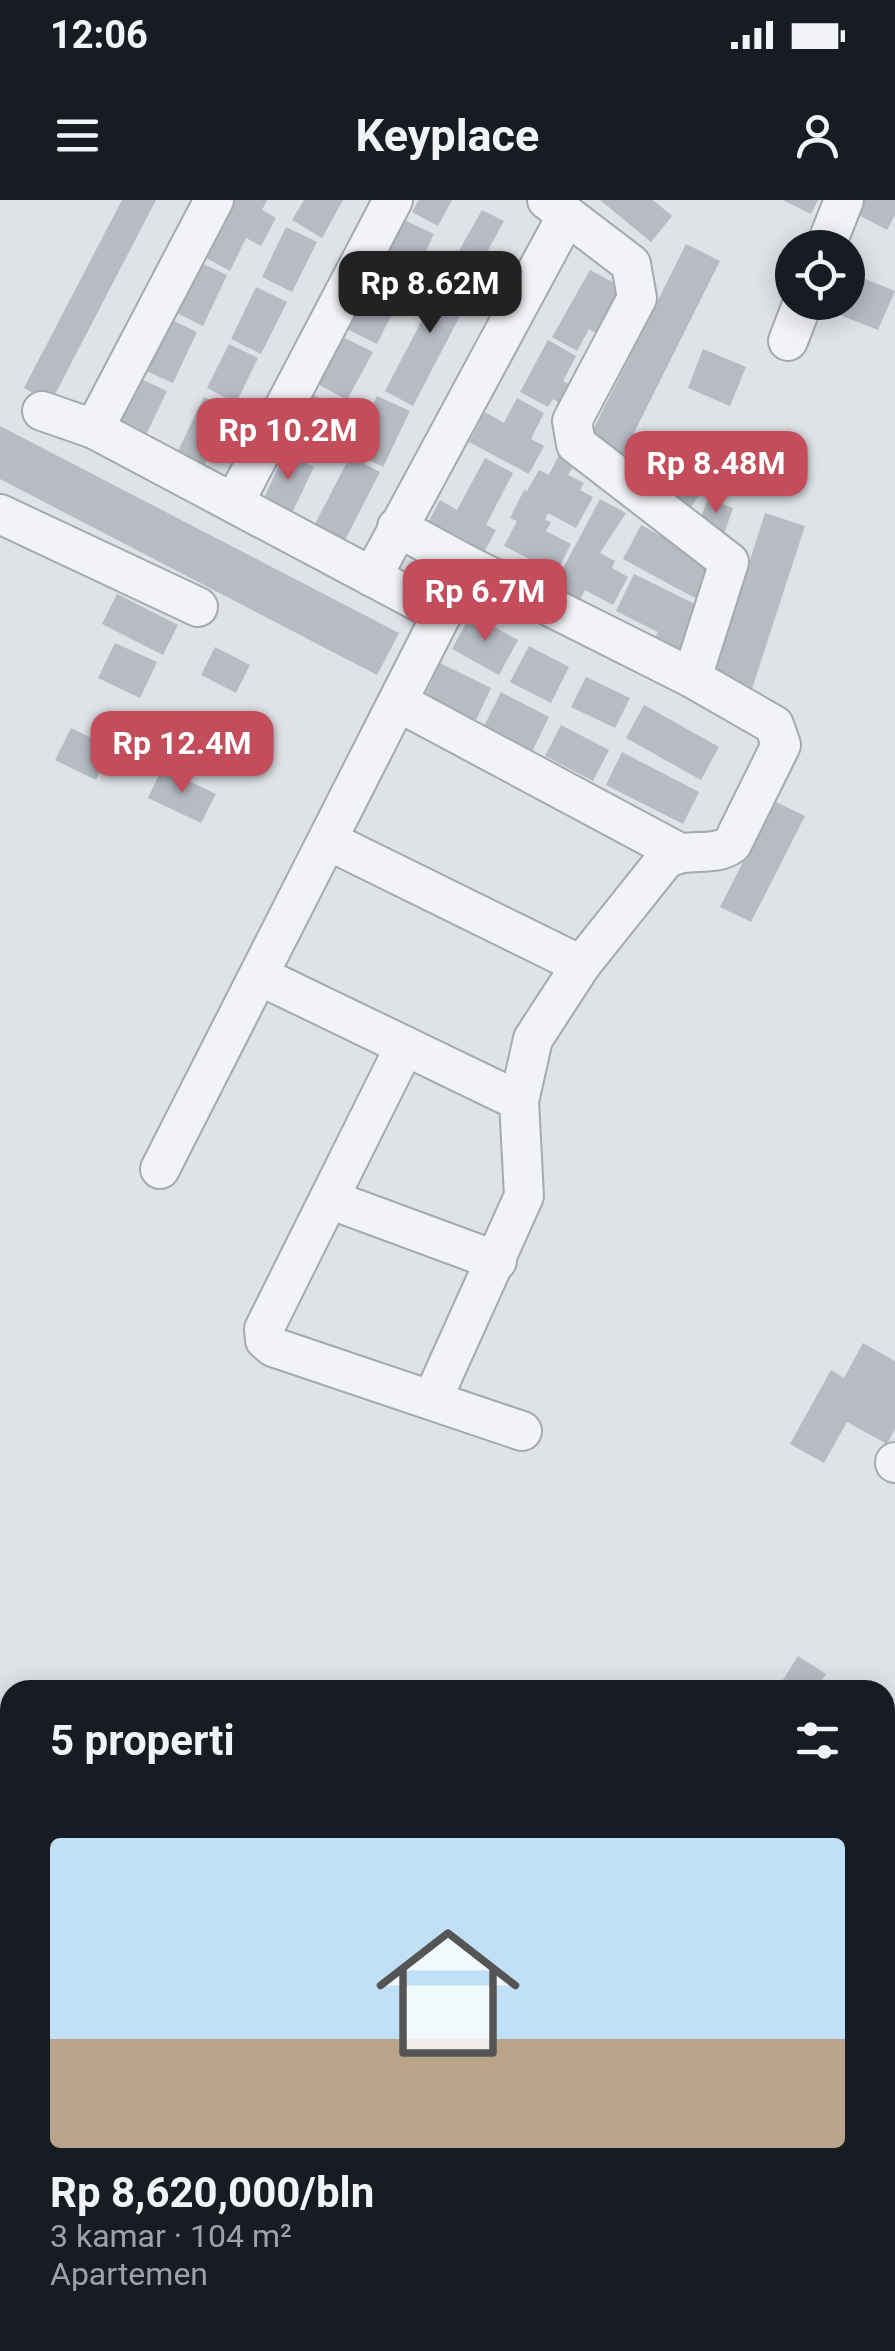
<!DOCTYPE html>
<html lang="id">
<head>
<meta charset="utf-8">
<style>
	body { margin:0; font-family:Roboto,sans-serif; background:#20242c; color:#f1f3f6; height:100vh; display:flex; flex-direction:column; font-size:38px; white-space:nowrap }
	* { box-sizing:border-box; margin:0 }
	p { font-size:32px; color:#9ea1a6 }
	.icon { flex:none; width:55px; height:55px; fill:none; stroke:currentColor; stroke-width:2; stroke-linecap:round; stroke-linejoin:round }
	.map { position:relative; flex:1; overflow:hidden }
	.details { position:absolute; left:0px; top:1480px; width:895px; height:672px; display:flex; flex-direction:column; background:#171b24; border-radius:30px 30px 0 0; box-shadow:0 5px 25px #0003 }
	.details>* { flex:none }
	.controls { position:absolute; left:775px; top:30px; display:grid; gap:20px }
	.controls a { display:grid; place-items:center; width:90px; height:90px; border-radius:50%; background:#171b24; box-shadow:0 5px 25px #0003; font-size:50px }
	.price { position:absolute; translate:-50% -85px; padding:0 22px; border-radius:20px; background:#c34d5b; color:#fff; font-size:32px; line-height:65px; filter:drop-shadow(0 2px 5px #0008) }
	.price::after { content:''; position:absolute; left:50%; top:60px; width:30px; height:22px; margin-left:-15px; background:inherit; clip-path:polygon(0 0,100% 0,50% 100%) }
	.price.current { background:#222; color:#fff }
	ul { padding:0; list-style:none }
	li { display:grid; align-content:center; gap:20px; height:530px; padding:0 50px }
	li+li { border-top:2px solid #363941 }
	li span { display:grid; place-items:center; height:310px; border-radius:10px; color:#555 }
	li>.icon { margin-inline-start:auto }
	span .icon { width:180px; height:180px; fill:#fffc; stroke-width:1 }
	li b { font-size:42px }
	h2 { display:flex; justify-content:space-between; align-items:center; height:120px; padding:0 50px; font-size:42px }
	.status { display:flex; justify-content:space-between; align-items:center; height:70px; padding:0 50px; background:#171b24; direction:ltr }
	.status svg { height:28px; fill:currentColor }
	header { display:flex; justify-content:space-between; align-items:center; height:130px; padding:0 50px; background:#171b24; font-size:45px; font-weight:700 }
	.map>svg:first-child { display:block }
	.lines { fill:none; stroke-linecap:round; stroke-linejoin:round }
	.river { stroke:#9daec4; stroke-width:58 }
	.building { fill:#b7bbc3 }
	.street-casing { stroke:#a5a9b1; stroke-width:42 }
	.street { stroke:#f1f3f6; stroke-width:38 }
</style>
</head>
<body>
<div class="status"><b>12:06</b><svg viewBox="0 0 49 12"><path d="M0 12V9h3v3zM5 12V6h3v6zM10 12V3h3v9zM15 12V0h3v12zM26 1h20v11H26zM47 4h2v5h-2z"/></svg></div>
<header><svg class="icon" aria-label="menu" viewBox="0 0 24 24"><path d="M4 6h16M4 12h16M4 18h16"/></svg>Keyplace<svg class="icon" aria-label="person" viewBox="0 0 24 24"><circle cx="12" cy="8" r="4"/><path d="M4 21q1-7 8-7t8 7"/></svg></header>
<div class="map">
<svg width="895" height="2151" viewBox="0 0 895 2151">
	<rect width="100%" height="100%" fill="#dfe2e7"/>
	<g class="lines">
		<!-- river -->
		<g class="river">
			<polyline points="373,2142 384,2151"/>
			<polyline points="120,2151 123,2142"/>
		</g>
	</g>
	<!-- building -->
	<g class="building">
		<polygon points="122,0 156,0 51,202 24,188"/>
		<polygon points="232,0 267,0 262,10 276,18 261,46 246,38 230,71 203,56"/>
		<polygon points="304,0 343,0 322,38 292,20"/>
		<polygon points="419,0 452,0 438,26 412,12"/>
		<polygon points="600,0 653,0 672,16 651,42"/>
		<polygon points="783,0 818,0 811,14"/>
		<polygon points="860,0 895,0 895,15 887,30 853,12"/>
		<polygon points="482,10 504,21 469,85 447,72"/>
		<polygon points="400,18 434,34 411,82 377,65"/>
		<polygon points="286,27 317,42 292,92 262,77"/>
		<polygon points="686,44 720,61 617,267 583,250"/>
		<polygon points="199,62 227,75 203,126 175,112"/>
		<polygon points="433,67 474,89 413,206 385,191 436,93 423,86"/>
		<polygon points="590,70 629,91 603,137 589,129 577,151 552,137"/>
		<polygon points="848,72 895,91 878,130 810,103 848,102"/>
		<polygon points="373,74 404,90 377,144 345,128"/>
		<polygon points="256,87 287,102 261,154 231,139"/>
		<polygon points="168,118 197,132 173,183 144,170"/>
		<polygon points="339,135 373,152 347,200 314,182"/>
		<polygon points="548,140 576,156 563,181 582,191 572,210 553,199 548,207 520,192"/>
		<polygon points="229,144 258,158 236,203 207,188"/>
		<polygon points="703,149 746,167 730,206 688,188"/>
		<polygon points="141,179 167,191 144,239 119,227"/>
		<polygon points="314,195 343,210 318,258 289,243"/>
		<polygon points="377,196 410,211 383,267 350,251"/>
		<polygon points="204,197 231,210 203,268 176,255"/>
		<polygon points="517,198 544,213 531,239 544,246 529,274 469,242 485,212 504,223"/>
		<polygon points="0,226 399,433 377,475 0,279"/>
		<polygon points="666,236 716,274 690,308 639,269"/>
		<polygon points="285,253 314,267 292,313 263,300"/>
		<polygon points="559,255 575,264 568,275 584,283 580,290 593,297 576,328 548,313 545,320 551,322 546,331 571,344 556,373 504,346 517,321 510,318 524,290 527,291 539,270 549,275"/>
		<polygon points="350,256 380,272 343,344 313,328"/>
		<polygon points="485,258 513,273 486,325 496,330 482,356 426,326 440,300 457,310"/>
		<polygon points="600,299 626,313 600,353 615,361 612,368 628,377 613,405 585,390 576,407 550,393"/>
		<polygon points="708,299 733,308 724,334 698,324"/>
		<polygon points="765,313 805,326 749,498 710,485"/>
		<polygon points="641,325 722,369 704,403 623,359"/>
		<polygon points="634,374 705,409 679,462 650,447 658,432 616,411"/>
		<polygon points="117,394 178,425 163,455 102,424"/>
		<polygon points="471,414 518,440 499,475 452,449"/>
		<polygon points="115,443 157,462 140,498 98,478"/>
		<polygon points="529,446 569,467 551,503 510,482"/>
		<polygon points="215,447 250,465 236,493 201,475"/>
		<polygon points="440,463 491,488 476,520 425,495"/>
		<polygon points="586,477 630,498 615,528 571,507"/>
		<polygon points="501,492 549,517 532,552 483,528"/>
		<polygon points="644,505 719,547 701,580 626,538"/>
		<polygon points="561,525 609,550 593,581 545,556"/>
		<polygon points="71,528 112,548 96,580 55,560"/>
		<polygon points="622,552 699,592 683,624 606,585"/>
		<polygon points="162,568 216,594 201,623 148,598"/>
		<polygon points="774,601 805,616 751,722 720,707"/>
		<polygon points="863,1143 895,1161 895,1229 887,1244 847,1222 824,1263 790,1244 831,1170 844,1178"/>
		<polygon points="798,1456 826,1474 815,1490 779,1486"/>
	</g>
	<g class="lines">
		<defs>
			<g id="street">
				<polyline points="825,48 844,0"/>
				<polyline points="788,141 803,102"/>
				<polyline points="42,211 94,229 442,414 160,969"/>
				<polyline points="94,229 214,0"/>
				<polyline points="234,303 393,0"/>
				<polyline points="0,314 198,407"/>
				<polyline points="397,327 465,364"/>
				<polyline points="372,377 566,17"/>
				<polyline points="442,414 465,364 692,478 729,362 576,244 572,221 637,98 631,64 547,0"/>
				<polyline points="398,502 680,653"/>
				<polyline points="329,641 581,765"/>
				<polyline points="260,776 519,901"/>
				<polyline points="405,846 264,1129 265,1140 273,1147 522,1231"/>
				<polyline points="329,999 497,1061"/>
				<path d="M432 1200 524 996 519 901 533 839 581 765 664 661C684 645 712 659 732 644L781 545 774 525 692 478"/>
				<polyline points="895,1263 895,1262"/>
			</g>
		</defs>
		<!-- street casing -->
		<use href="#street" class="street-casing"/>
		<!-- street -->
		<use href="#street" class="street"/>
	</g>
</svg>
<div class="controls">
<a><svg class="icon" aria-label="locate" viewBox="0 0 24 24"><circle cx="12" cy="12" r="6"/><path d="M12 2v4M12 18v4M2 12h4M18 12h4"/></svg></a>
</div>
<b class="price current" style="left:430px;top:136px">Rp 8.62M</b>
<b class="price" style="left:288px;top:283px">Rp 10.2M</b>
<b class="price" style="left:716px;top:316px">Rp 8.48M</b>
<b class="price" style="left:485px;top:444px">Rp 6.7M</b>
<b class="price" style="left:182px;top:596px">Rp 12.4M</b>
<section class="details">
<h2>5 properti<svg class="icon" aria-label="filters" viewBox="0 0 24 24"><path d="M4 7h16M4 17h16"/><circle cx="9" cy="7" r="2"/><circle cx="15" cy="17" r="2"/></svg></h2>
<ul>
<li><span style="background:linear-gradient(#bfe0f5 65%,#b9a48a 0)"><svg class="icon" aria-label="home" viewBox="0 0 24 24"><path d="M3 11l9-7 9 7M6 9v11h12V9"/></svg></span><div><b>Rp 8,620,000/bln</b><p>3 kamar · 104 m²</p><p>Apartemen</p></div></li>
</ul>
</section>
</div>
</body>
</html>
